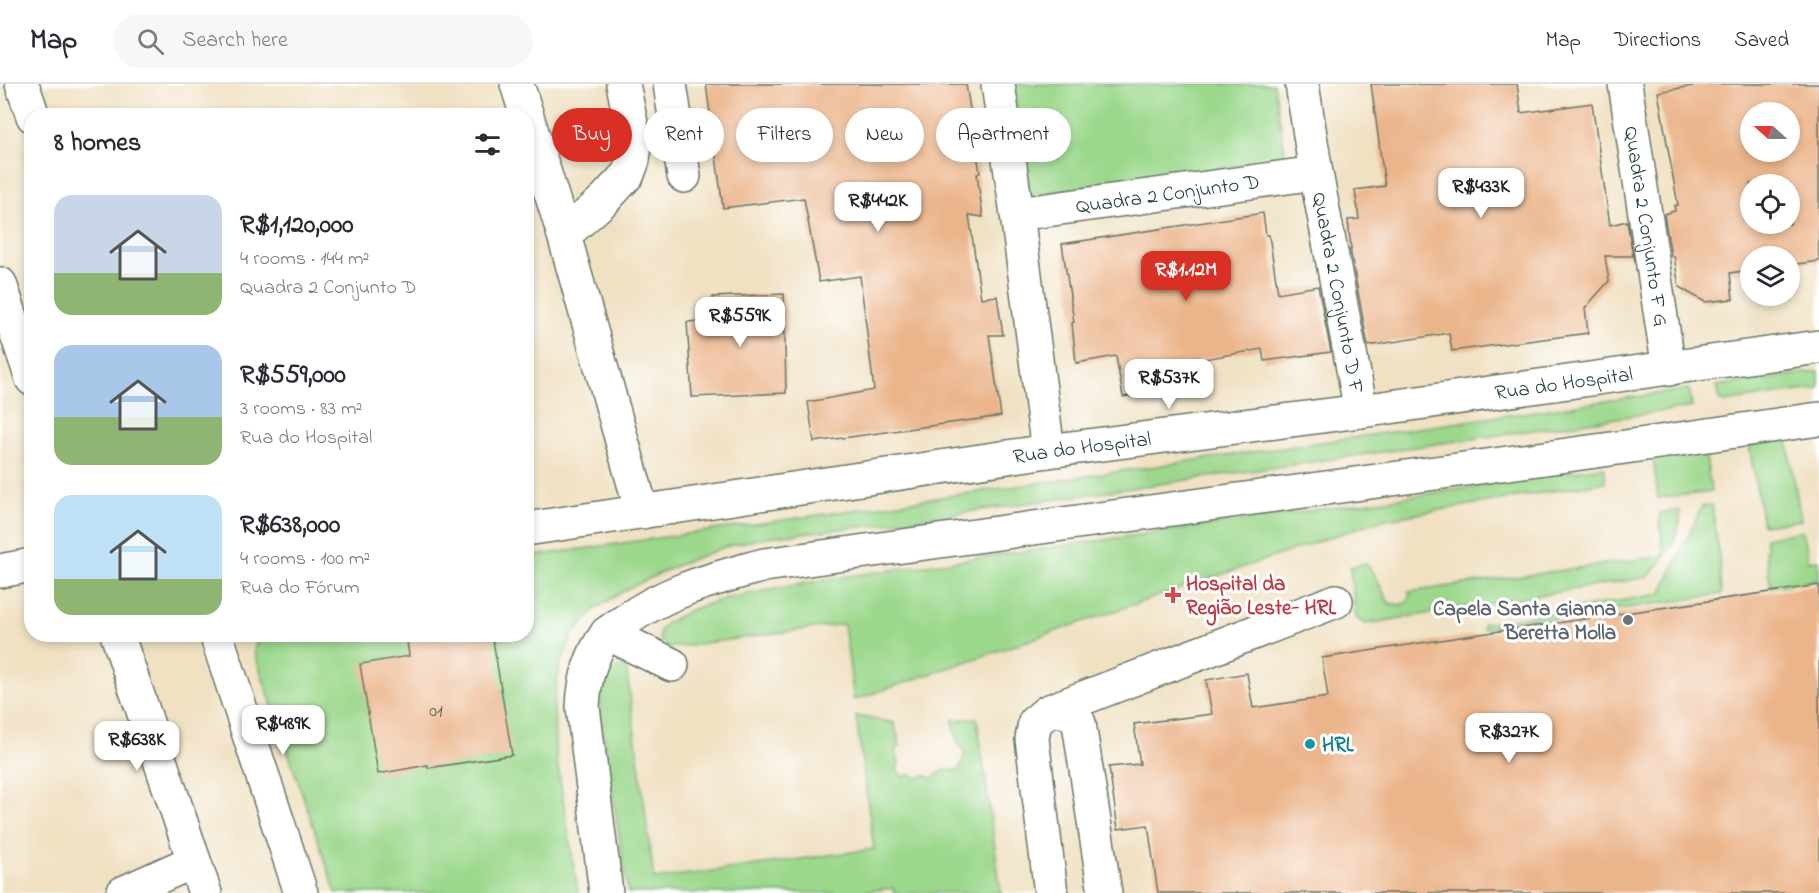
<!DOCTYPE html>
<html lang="en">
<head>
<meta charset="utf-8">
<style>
	body { margin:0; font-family:"Indie Flower",sans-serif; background:#f7f7f7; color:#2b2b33; height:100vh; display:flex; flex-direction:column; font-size:22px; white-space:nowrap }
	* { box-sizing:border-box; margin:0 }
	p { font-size:20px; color:#7c7c81 }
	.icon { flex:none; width:33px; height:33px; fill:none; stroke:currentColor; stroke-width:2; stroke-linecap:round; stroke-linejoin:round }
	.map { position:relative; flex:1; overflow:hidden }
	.side { position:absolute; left:24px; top:24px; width:510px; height:534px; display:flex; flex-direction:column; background:#fff; border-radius:24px; box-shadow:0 3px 9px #0003 }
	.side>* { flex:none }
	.hud { position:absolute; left:552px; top:24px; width:570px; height:54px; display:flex; gap:12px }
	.needle { width:39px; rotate:291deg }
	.tools { position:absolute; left:1740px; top:18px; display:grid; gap:12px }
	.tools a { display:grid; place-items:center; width:60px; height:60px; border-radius:50%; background:#fff; box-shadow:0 3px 9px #0003; font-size:30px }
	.price { position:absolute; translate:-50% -51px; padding:0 14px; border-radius:12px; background:#fff; color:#222; font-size:20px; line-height:39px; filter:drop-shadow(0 2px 3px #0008) }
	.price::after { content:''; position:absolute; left:50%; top:36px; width:18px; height:14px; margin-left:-9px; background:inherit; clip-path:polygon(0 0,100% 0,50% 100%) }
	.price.on { background:#d93025; color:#fff }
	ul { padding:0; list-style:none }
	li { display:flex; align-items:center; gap:18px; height:150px; padding:0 30px }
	li span { display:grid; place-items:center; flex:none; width:168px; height:120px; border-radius:18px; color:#555 }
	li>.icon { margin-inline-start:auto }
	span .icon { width:72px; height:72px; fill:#fffc; stroke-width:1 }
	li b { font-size:26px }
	h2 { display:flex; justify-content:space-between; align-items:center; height:72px; padding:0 30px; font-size:26px }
	.chip { padding:0 21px; border-radius:27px; background:#fff; box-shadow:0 3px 9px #0003; font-size:21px; line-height:54px }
	.chip.on { background:#d93025; color:#fff }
	header { display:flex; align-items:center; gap:36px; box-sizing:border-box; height:84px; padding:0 30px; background:#fff; border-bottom:2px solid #e1e1e2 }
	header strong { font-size:28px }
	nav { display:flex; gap:33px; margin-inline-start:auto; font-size:21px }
	.search { width:420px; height:54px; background:#f7f7f7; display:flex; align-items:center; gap:15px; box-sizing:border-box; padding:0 21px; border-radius:33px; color:#7c7c81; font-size:22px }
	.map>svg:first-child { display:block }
	.green { fill:#9cd88c; stroke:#5e8a60; stroke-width:1.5 }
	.building { fill:#ebb58b; fill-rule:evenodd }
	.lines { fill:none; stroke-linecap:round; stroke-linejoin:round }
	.minor-casing { stroke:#687666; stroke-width:36 }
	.minor { stroke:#fff; stroke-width:33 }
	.health-dot { fill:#e0444e; stroke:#fff; stroke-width:2 }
	.worship-dot { fill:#6b7280; stroke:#fff; stroke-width:2 }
	.culture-dot { fill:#0f9aa8; stroke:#fff; stroke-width:2 }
	.labels { text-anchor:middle; stroke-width:6; stroke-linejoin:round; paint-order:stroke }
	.number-label { font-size:18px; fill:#525b4a }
	.street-label { font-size:21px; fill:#1f3d34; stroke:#fff }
	.health-label { font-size:21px; font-weight:bold; fill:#be3a42; stroke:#fff; text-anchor:start }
	.worship-label { font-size:21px; font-weight:bold; fill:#5b616d; stroke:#fff; text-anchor:end }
	.culture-label { font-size:21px; font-weight:bold; fill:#0d838f; stroke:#fff; text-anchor:start }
</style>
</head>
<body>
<header>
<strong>Map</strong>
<div class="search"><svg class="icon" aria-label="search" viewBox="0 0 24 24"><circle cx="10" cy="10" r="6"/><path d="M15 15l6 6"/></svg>Search here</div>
<nav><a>Map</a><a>Directions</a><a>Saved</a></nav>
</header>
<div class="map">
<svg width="1819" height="809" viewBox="0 0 1819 809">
	<rect width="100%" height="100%" fill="#fff"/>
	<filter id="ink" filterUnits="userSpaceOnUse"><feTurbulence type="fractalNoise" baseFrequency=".0167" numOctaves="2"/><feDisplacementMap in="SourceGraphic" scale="12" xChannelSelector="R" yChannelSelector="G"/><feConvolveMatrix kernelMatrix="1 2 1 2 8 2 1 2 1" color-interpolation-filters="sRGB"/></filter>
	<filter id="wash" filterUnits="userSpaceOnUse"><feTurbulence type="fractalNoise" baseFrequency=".008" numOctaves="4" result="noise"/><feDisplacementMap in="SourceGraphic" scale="24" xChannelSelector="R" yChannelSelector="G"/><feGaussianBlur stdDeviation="1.35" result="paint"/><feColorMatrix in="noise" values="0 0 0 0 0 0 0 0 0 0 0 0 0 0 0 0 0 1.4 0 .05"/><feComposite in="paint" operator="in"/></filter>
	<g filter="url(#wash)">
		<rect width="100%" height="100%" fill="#f0e1c3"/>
		<!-- green -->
		<g class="green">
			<polygon points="1013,0 1274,0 1286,75 1030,111"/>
			<polygon points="1819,287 1819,304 1724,318 1719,316 1716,302"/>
			<polygon points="1689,305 1692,323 877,441 767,453 724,463 678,481 627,505 595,525 574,549 560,580 554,620 555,664 578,809 336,809 254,568 258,551 526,550 527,473"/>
			<polygon points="1787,354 1801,436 1763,441 1749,361"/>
			<polygon points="1705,366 1711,408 1658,414 1653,373"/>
			<polygon points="1602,383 1605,385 1605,398 1381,436 854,616 844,540 669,564 659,555 660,546 666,539 693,525 727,514 828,495 1407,413"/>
			<polygon points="1712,421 1719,470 1722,510 1483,545 1483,540 1661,510 1702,422"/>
			<path d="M1680 426C1682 452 1665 475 1648 493L1366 540 1361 538 1356 533 1350 483 1365 479 1374 490 1389 519 1401 521 1408 517 1411 511 1408 508 1664 472 1659 429Z"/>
			<polygon points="1803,447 1809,477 1819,476 1819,496 1771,503 1765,466 1767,465 1765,454"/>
			<path d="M626 582 654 795 874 765 856 632 894 639 900 662 895 666 899 679 897 686 903 693 909 690 919 694 925 691 932 694 945 686H959L965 670 957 655 953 636 977 634 1001 809H894L893 804 853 809H628L601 636C600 621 598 596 612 586 616 583 621 583 626 582Z"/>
		</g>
		<g id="blocks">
			<!-- building -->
			<g class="building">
				<polygon points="706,0 966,0 980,89 977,90 983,133 969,131 981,214 997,212 1003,251 989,251 1001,332 814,358 808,318 874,306 860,192 819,198 804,114 723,124"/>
				<polygon points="1371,0 1517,0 1521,29 1592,19 1610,141 1627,137 1633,172 1605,172 1609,197 1585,224 1588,249 1452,267 1449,249 1368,262 1350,165 1351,165 1348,136 1359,135 1355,106 1385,102"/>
				<path d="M1703 0H1819V177L1790 181V172H1750V186L1730 189 1733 215 1705 218 1679 203 1674 172H1671L1664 130 1675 127 1674 122 1678 121 1658 8ZM1750 28H1790V68H1750ZM1750 100H1790V140H1750Z"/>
				<polygon points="1263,129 1266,151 1269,151 1278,209 1318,202 1331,268 1264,277 1262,265 1198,276 1203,301 1123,313 1116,272 1076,279 1072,239 1074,238 1062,160"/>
				<polygon points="784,210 786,309 692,313 687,238 714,236 713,213"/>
				<polygon points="1819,501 1819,809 1158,809 1148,741 1118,745 1109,683 1140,680 1134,640 1212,630 1206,596 1247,589 1253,624 1328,613 1322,574 1480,550"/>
				<polygon points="406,550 492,550 512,671 428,684 428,681 378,690 360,580 409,572"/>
			</g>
		</g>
	</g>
	<g filter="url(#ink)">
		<use href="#blocks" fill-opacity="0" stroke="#687666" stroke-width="1.5"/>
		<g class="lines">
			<defs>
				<g id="minor">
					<polyline points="22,0 33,32"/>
					<polyline points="517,0 564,151 642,428"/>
					<polyline points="670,0 684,92"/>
					<polyline points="998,0 1017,130 1048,367"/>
					<path id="s1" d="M1302 0 1316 89 1361 327"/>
					<path id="s2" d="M1625 0 1669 285"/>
					<path id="s3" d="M1017 130 1316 89"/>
					<polyline points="564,151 604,116 628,90 633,76 635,59 623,0"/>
					<polyline points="0,200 32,295"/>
					<path id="s4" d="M526 445 1048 367 1361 327 1819 263"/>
					<polyline points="0,487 32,481"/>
					<polyline points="607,549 672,581"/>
					<polyline points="117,550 205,809"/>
					<polyline points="216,550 301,809"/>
					<polyline points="1047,628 1336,517"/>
					<polyline points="123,809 194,777"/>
					<path d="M606 809 583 623C584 598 590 572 606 551 611 545 619 541 625 537 668 506 714 495 764 481L1618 364 1819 335"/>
					<polyline points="1051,809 1032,655 1035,638 1047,628 1060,626 1072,630 1079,639 1105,809"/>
				</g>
			</defs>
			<!-- minor casing -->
			<use href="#minor" class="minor-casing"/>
			<!-- minor -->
			<use href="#minor" class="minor"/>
		</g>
	</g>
	<!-- markers -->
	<path class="health-dot" d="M1170 502h6v6h6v6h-6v6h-6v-6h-6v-6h6z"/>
	<circle class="worship-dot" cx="1628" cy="536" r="6"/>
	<circle class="culture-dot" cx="1310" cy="660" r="6"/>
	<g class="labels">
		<!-- number labels -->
		<g class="number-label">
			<text x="436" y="632">01</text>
		</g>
		<!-- street labels -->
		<g class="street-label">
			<text dy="7" stroke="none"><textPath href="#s3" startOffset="152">Quadra 2 Conjunto D</textPath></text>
			<text dy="7" stroke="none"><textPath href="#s2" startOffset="144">Quadra 2 Conjunto F G</textPath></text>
			<text dy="7" stroke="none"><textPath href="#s1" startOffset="212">Quadra 2 Conjunto D F</textPath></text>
			<text dy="7" stroke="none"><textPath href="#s4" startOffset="1048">Rua do Hospital</textPath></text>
			<text dy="7" stroke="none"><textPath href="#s4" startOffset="562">Rua do Hospital</textPath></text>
		</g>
		<!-- health labels -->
		<g class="health-label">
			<text x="1186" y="506">Hospital da<tspan x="1186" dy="24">Região Leste- HRL</tspan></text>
		</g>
		<!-- worship labels -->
		<g class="worship-label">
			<text x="1616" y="531">Capela Santa Gianna<tspan x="1616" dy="24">Beretta Molla</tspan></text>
		</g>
		<!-- culture labels -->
		<g class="culture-label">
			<text x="1322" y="667">HRL</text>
		</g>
	</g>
</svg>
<div class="tools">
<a><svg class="needle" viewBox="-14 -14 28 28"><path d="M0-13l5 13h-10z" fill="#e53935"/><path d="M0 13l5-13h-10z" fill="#7c7c81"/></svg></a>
<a><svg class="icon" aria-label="locate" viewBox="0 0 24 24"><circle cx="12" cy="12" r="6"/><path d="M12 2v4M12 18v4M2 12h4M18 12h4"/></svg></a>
<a><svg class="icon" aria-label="layers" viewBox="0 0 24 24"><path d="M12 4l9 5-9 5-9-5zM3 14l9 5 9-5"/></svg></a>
</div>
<b class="price" style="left:1481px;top:135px">R$433K</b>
<b class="price" style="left:878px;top:149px">R$442K</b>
<b class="price on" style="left:1186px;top:218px">R$1.12M</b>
<b class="price" style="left:740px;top:264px">R$559K</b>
<b class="price" style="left:1169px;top:326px">R$537K</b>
<b class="price" style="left:283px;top:672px">R$489K</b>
<b class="price" style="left:1509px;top:680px">R$327K</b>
<b class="price" style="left:137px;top:688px">R$638K</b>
<div class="hud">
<a class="chip on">Buy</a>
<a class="chip">Rent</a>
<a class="chip">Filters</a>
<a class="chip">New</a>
<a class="chip">Apartment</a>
</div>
<section class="side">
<h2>8 homes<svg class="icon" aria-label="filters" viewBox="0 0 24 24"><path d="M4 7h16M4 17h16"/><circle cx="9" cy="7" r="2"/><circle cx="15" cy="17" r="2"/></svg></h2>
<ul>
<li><span style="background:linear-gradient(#c9d6e8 65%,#8fb573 0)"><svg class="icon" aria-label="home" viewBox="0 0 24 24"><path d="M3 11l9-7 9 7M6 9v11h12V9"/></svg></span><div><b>R$1,120,000</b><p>4 rooms · 144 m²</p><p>Quadra 2 Conjunto D</p></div></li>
<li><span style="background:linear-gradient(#a9c7e8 60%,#8fb573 0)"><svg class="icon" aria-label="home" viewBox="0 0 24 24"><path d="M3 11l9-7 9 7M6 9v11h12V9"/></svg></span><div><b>R$559,000</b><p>3 rooms · 83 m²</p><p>Rua do Hospital</p></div></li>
<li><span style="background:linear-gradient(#bfe0f5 70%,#8fb573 0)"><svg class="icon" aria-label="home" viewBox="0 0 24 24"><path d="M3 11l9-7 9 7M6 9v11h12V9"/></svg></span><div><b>R$638,000</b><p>4 rooms · 100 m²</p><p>Rua do Fórum</p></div></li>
</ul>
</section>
</div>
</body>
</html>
